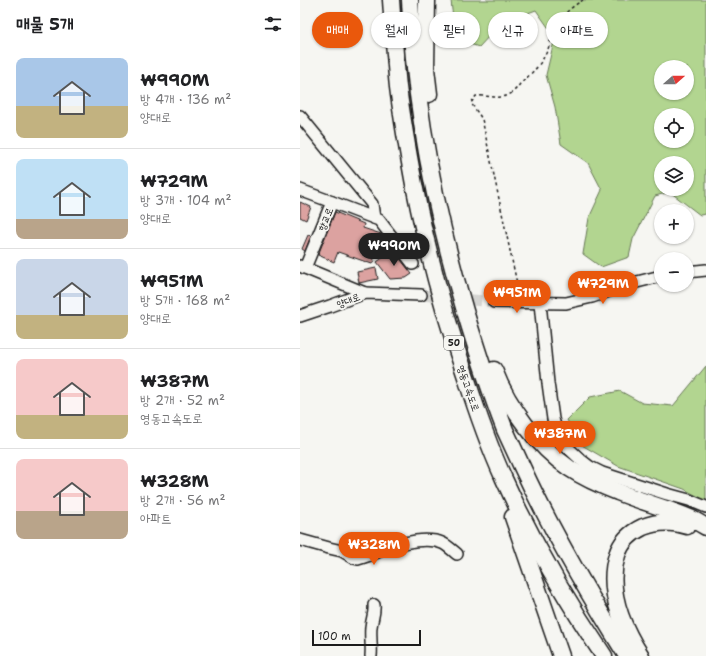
<!DOCTYPE html>
<html lang="ko">
<head>
<meta charset="utf-8">
<style>
	body { margin:0; font-family:"Shantell Sans","Poor Story",sans-serif; background:#f6f6f6; color:#202124; height:100vh; display:flex; flex-direction:column; font-size:15px; white-space:nowrap }
	* { box-sizing:border-box; margin:0 }
	p { font-size:13px; color:#757577 }
	.icon { flex:none; width:22px; height:22px; fill:none; stroke:currentColor; stroke-width:2; stroke-linecap:round; stroke-linejoin:round }
	.map { position:relative; flex:1; overflow:hidden }
	.panel { display:flex; flex-direction:column; background:#fff; width:300px }
	.panel>* { flex:none }
	.hud { position:absolute; left:12px; top:12px; width:334px; height:36px; display:flex; gap:8px }
	.needle { width:26px; rotate:69deg }
	.tools { position:absolute; left:354px; top:60px; display:grid; gap:8px }
	.tools a { display:grid; place-items:center; width:40px; height:40px; border-radius:50%; background:#fff; box-shadow:0 1px 3px #0004; font-size:20px }
	.scale { position:absolute; left:12px; bottom:10px; width:109px; box-sizing:border-box; padding-left:4px; border:2px solid #1c1c1c; border-top:0; font-size:11px; line-height:14px; white-space:nowrap; color:#1c1c1c; -webkit-text-stroke:3px #f6f6f2; paint-order:stroke }
	.price { position:absolute; translate:-50% -34px; padding:0 9px; border-radius:14px; background:#ea580c; color:#fff; font-size:13px; line-height:26px; filter:drop-shadow(0 1px 2px #0008) }
	.price::after { content:''; position:absolute; left:50%; top:24px; width:12px; height:9px; margin-left:-6px; background:inherit; clip-path:polygon(0 0,100% 0,50% 100%) }
	.price.selected { background:#222; color:#fff }
	ul { padding:0; list-style:none }
	li { display:flex; align-items:center; gap:12px; height:100px; padding:0 16px }
	li+li { border-top:1px solid #e0e0e0 }
	li span { display:grid; place-items:center; flex:none; width:112px; height:80px; border-radius:8px; color:#555 }
	li>.icon { margin-inline-start:auto }
	span .icon { width:48px; height:48px; fill:#fffc; stroke-width:1 }
	li b { font-size:17px }
	h2 { display:flex; justify-content:space-between; align-items:center; height:48px; padding:0 16px; font-size:17px }
	.pill { padding:0 14px; border-radius:18px; background:#fff; box-shadow:0 1px 3px #0004; font-size:14px; line-height:36px }
	.pill.selected { background:#ea580c; color:#fff }
	main { display:flex; flex:1; min-height:0 }
	.map>svg:first-child { display:block }
	.green { fill:#b2d590; stroke:#677856; fill-rule:evenodd }
	.building { fill:#dca2a0; stroke:#1c1c1c }
	.lines { fill:none; stroke-linecap:round; stroke-linejoin:round }
	.minor-tunnel { stroke:#d5d5d2; stroke-width:11; stroke-dasharray:11 5.5; stroke-linecap:butt }
	.minor-casing { stroke:#1c1c1c; stroke-width:14 }
	.highway-casing { stroke:#1c1c1c; stroke-width:19 }
	.path { stroke:#1c1c1c; stroke-width:1.5; stroke-dasharray:3 3; stroke-linecap:butt }
	.minor { stroke:#f6f6f2; stroke-width:11 }
	.highway { stroke:#f6f6f2; stroke-width:16 }
	.labels { text-anchor:middle; stroke-width:3.5; stroke-linejoin:round; paint-order:stroke }
	.shield { fill:#f6f6f2; stroke:#5d5d5c; stroke-width:1 }
	.shield-label { font-size:9px; font-weight:bold; fill:#1c1c1c }
	.street-label { font-size:10px; fill:#1c1c1c; stroke:#f6f6f2 }
</style>
</head>
<body>
<main>
<section class="panel">
<h2>매물 5개<svg class="icon" aria-label="filters" viewBox="0 0 24 24"><path d="M4 7h16M4 17h16"/><circle cx="9" cy="7" r="2"/><circle cx="15" cy="17" r="2"/></svg></h2>
<ul>
<li><span style="background:linear-gradient(#a9c7e8 60%,#c2b280 0)"><svg class="icon" aria-label="home" viewBox="0 0 24 24"><path d="M3 11l9-7 9 7M6 9v11h12V9"/></svg></span><div><b>₩990M</b><p>방 4개 · 136 m²</p><p>양대로</p></div></li>
<li><span style="background:linear-gradient(#bfe0f5 75%,#b9a48a 0)"><svg class="icon" aria-label="home" viewBox="0 0 24 24"><path d="M3 11l9-7 9 7M6 9v11h12V9"/></svg></span><div><b>₩729M</b><p>방 3개 · 104 m²</p><p>양대로</p></div></li>
<li><span style="background:linear-gradient(#c9d6e8 70%,#c2b280 0)"><svg class="icon" aria-label="home" viewBox="0 0 24 24"><path d="M3 11l9-7 9 7M6 9v11h12V9"/></svg></span><div><b>₩951M</b><p>방 5개 · 168 m²</p><p>양대로</p></div></li>
<li><span style="background:linear-gradient(#f6c9c9 70%,#c2b280 0)"><svg class="icon" aria-label="home" viewBox="0 0 24 24"><path d="M3 11l9-7 9 7M6 9v11h12V9"/></svg></span><div><b>₩387M</b><p>방 2개 · 52 m²</p><p>영동고속도로</p></div></li>
<li><span style="background:linear-gradient(#f6c9c9 65%,#b9a48a 0)"><svg class="icon" aria-label="home" viewBox="0 0 24 24"><path d="M3 11l9-7 9 7M6 9v11h12V9"/></svg></span><div><b>₩328M</b><p>방 2개 · 56 m²</p><p>아파트</p></div></li>
</ul>
</section>
<div class="map">
<svg width="406" height="656" viewBox="0 0 406 656">
	<rect width="100%" height="100%" fill="#f6f6f2"/>
	<filter id="ink" filterUnits="userSpaceOnUse"><feTurbulence type="fractalNoise" baseFrequency=".025" numOctaves="2"/><feDisplacementMap in="SourceGraphic" scale="8" xChannelSelector="R" yChannelSelector="G"/><feConvolveMatrix kernelMatrix="1 2 1 2 8 2 1 2 1" color-interpolation-filters="sRGB"/></filter>
	<g filter="url(#ink)">
		<!-- green -->
		<g class="green">
			<path d="M151 0H406V214L400 215 370 192 355 196 333 239 329 257 301 267 283 254 289 218 302 190 288 163 261 144 255 107 246 75 255 37 236 10 201 23 179 47 157 40 152 10ZM361 67H387V93H361ZM361 115H387V141H361ZM361 163H387V189H361Z"/>
			<polygon points="406,366 406,501 384,489 318,466 280,444 267,420 290,397 320,391 342,403 373,406"/>
		</g>
		<!-- building -->
		<g class="building">
			<polygon points="0,202 11,207 6,220 0,217"/>
			<polygon points="35,212 64,224 63,228 81,234 82,236 74,258 73,257 74,260 72,264 38,252 34,262 18,255"/>
			<polygon points="8,235 11,236 5,251 2,249"/>
			<polygon points="93,250 112,274 106,278 90,279 77,262"/>
			<polygon points="76,268 78,279 59,283 57,272"/>
		</g>
		<g class="lines">
			<!-- minor-tunnel -->
			<polyline class="minor-tunnel" points="121,295 194,302"/>
			<defs>
				<g id="minor">
					<polyline points="0,116 72,204 74,218"/>
					<polyline points="0,190 32,202 5,268"/>
					<polyline points="32,202 79,220 113,264"/>
					<polyline points="0,266 65,293"/>
					<polyline points="387,272 406,270"/>
					<polyline points="194,302 266,303 292,297 329,284 361,276"/>
					<polyline points="240,303 248,383 253,419 256,429 260,438 266,446 281,460 290,467 302,473 367,494 389,500 406,507"/>
					<polyline points="0,316 30,306 65,293 121,295"/>
					<path d="M0 540 29 548 42 551 54 558 58 559C69 556 79 551 90 547 104 542 128 537 142 543 147 545 152 550 157 554"/>
					<path d="M71 656C72 646 70 636 71 627 72 618 75 613 74 605"/>
				</g>
				<g id="highway">
					<path d="M91 0C93 29 95 58 98 87 101 111 105 134 109 157 122 232 141 305 166 377 177 412 189 446 204 479 232 541 266 600 304 656"/>
					<path d="M110 0C114 105 135 210 165 311 177 351 190 391 205 430 211 443 217 456 223 469 253 534 289 595 327 656"/>
					<polyline points="127,0 126,69 129,94"/>
					<path d="M194 370C207 405 238 447 269 468 284 478 302 486 318 492 342 502 367 508 390 518 396 521 401 524 406 527"/>
					<polyline points="213,517 261,656"/>
					<path d="M341 656C323 628 306 590 317 555 321 542 330 533 343 527 358 521 372 521 387 526"/>
				</g>
			</defs>
			<!-- minor casing -->
			<use href="#minor" class="minor-casing"/>
			<!-- highway casing -->
			<use href="#highway" class="highway-casing"/>
			<!-- path -->
			<path class="path" d="M219 293 182 119 171 103 176 96C186 95 197 99 206 96 211 95 217 88 220 84 231 74 241 65 247 51 250 46 250 39 252 33 257 19 271 7 283 0"/>
			<!-- minor -->
			<use href="#minor" class="minor"/>
			<!-- highway -->
			<use href="#highway" class="highway"/>
		</g>
	</g>
	<g class="labels">
		<!-- shield labels -->
		<rect class="shield" x="144" y="336" width="20" height="14" rx="3"/>
		<g class="shield-label">
			<text x="154" y="346">50</text>
		</g>
		<!-- street labels -->
		<g class="street-label">
			<text transform="translate(25 219) rotate(-68)" y="4">향교로</text>
			<text transform="translate(48 300) rotate(-21)" y="4">양대로</text>
			<text transform="translate(169 388) rotate(71)" y="4">영동고속도로</text>
		</g>
	</g>
</svg>
<div class="tools">
<a><svg class="needle" viewBox="-14 -14 28 28"><path d="M0-13l5 13h-10z" fill="#e53935"/><path d="M0 13l5-13h-10z" fill="#757577"/></svg></a>
<a><svg class="icon" aria-label="locate" viewBox="0 0 24 24"><circle cx="12" cy="12" r="6"/><path d="M12 2v4M12 18v4M2 12h4M18 12h4"/></svg></a>
<a><svg class="icon" aria-label="layers" viewBox="0 0 24 24"><path d="M12 4l9 5-9 5-9-5zM3 14l9 5 9-5"/></svg></a>
<a>+</a>
<a>−</a>
</div>
<div class="scale">100 m</div>
<b class="price selected" style="left:94px;top:267px">₩990M</b>
<b class="price" style="left:303px;top:305px">₩729M</b>
<b class="price" style="left:217px;top:314px">₩951M</b>
<b class="price" style="left:260px;top:455px">₩387M</b>
<b class="price" style="left:74px;top:566px">₩328M</b>
<div class="hud">
<a class="pill selected">매매</a>
<a class="pill">월세</a>
<a class="pill">필터</a>
<a class="pill">신규</a>
<a class="pill">아파트</a>
</div>
</div>
</main>
</body>
</html>
